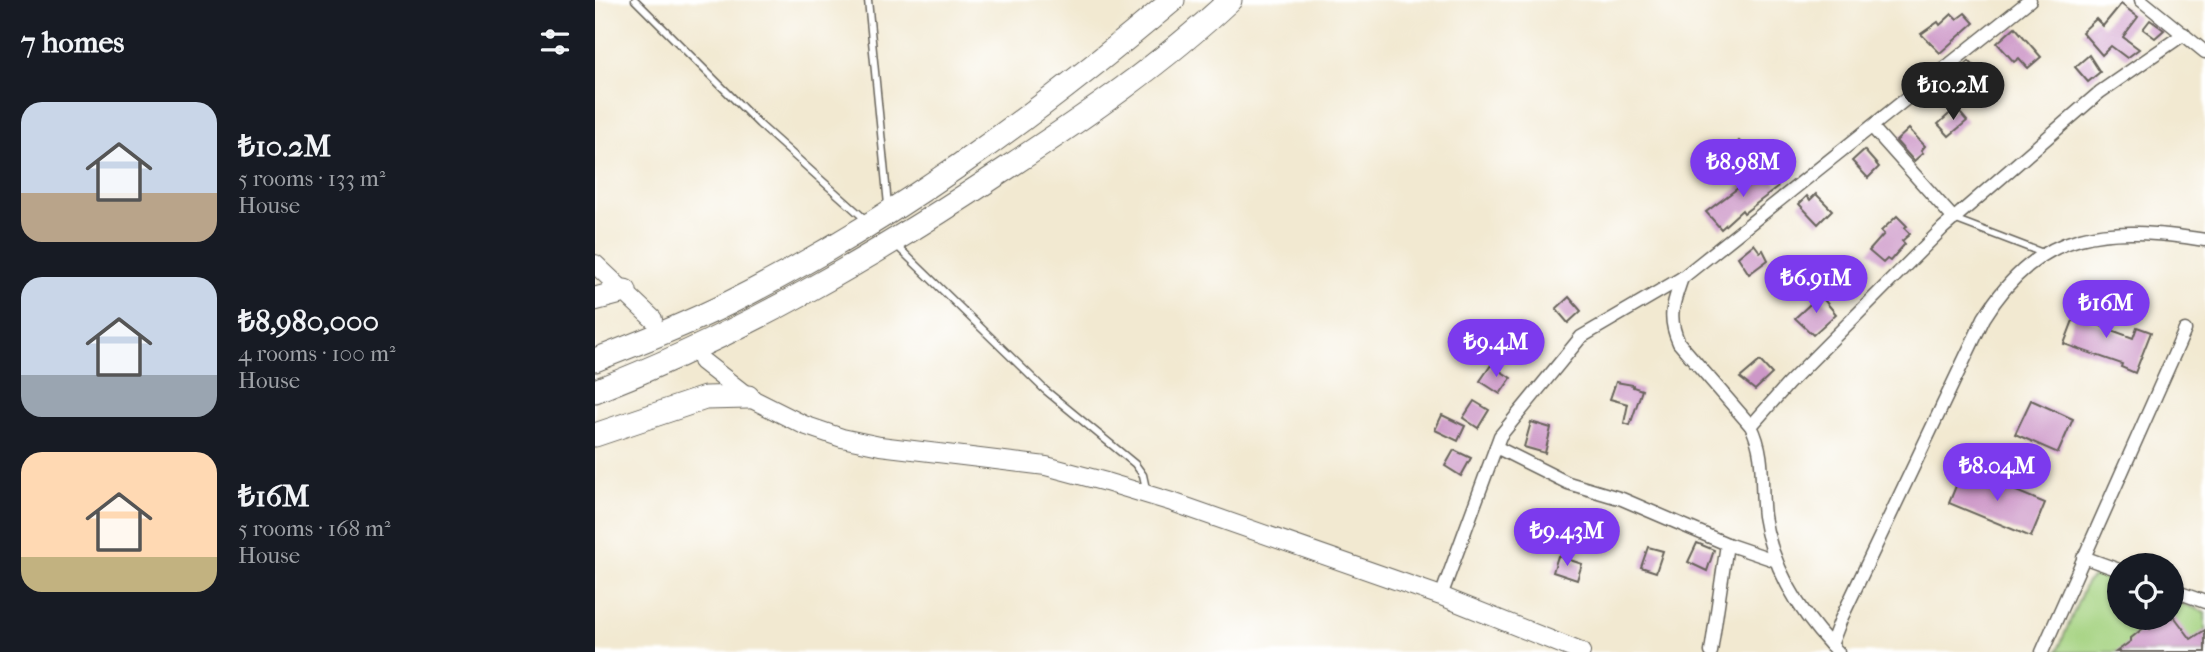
<!DOCTYPE html>
<html lang="en">
<head>
<meta charset="utf-8">
<style>
	body { margin:0; font-family:"IM FELL French Canon",serif; background:#242831; color:#f1f3f6; height:100vh; display:flex; flex-direction:column; font-size:26px; white-space:nowrap }
	* { box-sizing:border-box; margin:0 }
	p { font-size:23px; color:#9ea1a6 }
	.icon { flex:none; width:38px; height:38px; fill:none; stroke:currentColor; stroke-width:2; stroke-linecap:round; stroke-linejoin:round }
	.map { position:relative; flex:1; overflow:hidden }
	.panel { display:flex; flex-direction:column; background:#171b24; width:595px }
	.panel>* { flex:none }
	.buttons { position:absolute; left:1512px; top:553px; display:grid; gap:14px }
	.buttons a { display:grid; place-items:center; width:77px; height:77px; border-radius:50%; background:#171b24; box-shadow:0 2px 5px #0004; font-size:35px }
	.price { position:absolute; translate:-50% -60px; padding:0 16px; border-radius:24px; background:#7c3aed; color:#fff; font-size:23px; line-height:46px; filter:drop-shadow(0 2px 4px #0008) }
	.price::after { content:''; position:absolute; left:50%; top:42px; width:21px; height:16px; margin-left:-10px; background:inherit; clip-path:polygon(0 0,100% 0,50% 100%) }
	.price.active { background:#222; color:#fff }
	ul { padding:0; list-style:none }
	li { display:flex; align-items:center; gap:21px; height:175px; padding:0 21px }
	li span { display:grid; place-items:center; flex:none; width:196px; height:140px; border-radius:21px; color:#555 }
	li>.icon { margin-inline-start:auto }
	span .icon { width:84px; height:84px; fill:#fffc; stroke-width:1 }
	li b { font-size:30px }
	h2 { display:flex; justify-content:space-between; align-items:center; height:84px; padding:0 21px; font-size:30px }
	main { display:flex; flex:1; min-height:0 }
	.map>svg:first-child { display:block }
	.green { fill:#a3d17e; stroke:#60764d; stroke-width:2 }
	.building { fill:#cd98c8 }
	.lines { fill:none; stroke-linecap:round; stroke-linejoin:round }
	.lane-casing { stroke:#67645b; stroke-width:9 }
	.street-casing { stroke:#67645b; stroke-width:15 }
	.secondary-casing { stroke:#67645b; stroke-width:20 }
	.highway-casing { stroke:#67645b; stroke-width:25 }
	.lane { stroke:#fff; stroke-width:6 }
	.street { stroke:#fff; stroke-width:12 }
	.secondary { stroke:#fff; stroke-width:18 }
	.highway { stroke:#fff; stroke-width:23 }
</style>
</head>
<body>
<main>
<section class="panel">
<h2>7 homes<svg class="icon" aria-label="filters" viewBox="0 0 24 24"><path d="M4 7h16M4 17h16"/><circle cx="9" cy="7" r="2"/><circle cx="15" cy="17" r="2"/></svg></h2>
<ul>
<li><span style="background:linear-gradient(#c9d6e8 65%,#b9a48a 0)"><svg class="icon" aria-label="home" viewBox="0 0 24 24"><path d="M3 11l9-7 9 7M6 9v11h12V9"/></svg></span><div><b>₺10.2M</b><p>5 rooms · 133 m²</p><p>House</p></div></li>
<li><span style="background:linear-gradient(#c9d6e8 70%,#9aa5b1 0)"><svg class="icon" aria-label="home" viewBox="0 0 24 24"><path d="M3 11l9-7 9 7M6 9v11h12V9"/></svg></span><div><b>₺8,980,000</b><p>4 rooms · 100 m²</p><p>House</p></div></li>
<li><span style="background:linear-gradient(#ffd9b3 75%,#c2b280 0)"><svg class="icon" aria-label="home" viewBox="0 0 24 24"><path d="M3 11l9-7 9 7M6 9v11h12V9"/></svg></span><div><b>₺16M</b><p>5 rooms · 168 m²</p><p>House</p></div></li>
</ul>
</section>
<div class="map">
<svg width="1610" height="652" viewBox="0 0 1610 652">
	<rect width="100%" height="100%" fill="#fff"/>
	<filter id="ink" filterUnits="userSpaceOnUse"><feTurbulence type="fractalNoise" baseFrequency=".0143" numOctaves="2"/><feDisplacementMap in="SourceGraphic" scale="14" xChannelSelector="R" yChannelSelector="G"/><feConvolveMatrix kernelMatrix="1 2 1 2 8 2 1 2 1" color-interpolation-filters="sRGB"/></filter>
	<filter id="wash" filterUnits="userSpaceOnUse"><feTurbulence type="fractalNoise" baseFrequency=".00686" numOctaves="4" result="noise"/><feDisplacementMap in="SourceGraphic" scale="28" xChannelSelector="R" yChannelSelector="G"/><feGaussianBlur stdDeviation="1.57" result="paint"/><feColorMatrix in="noise" values="0 0 0 0 0 0 0 0 0 0 0 0 0 0 0 0 0 1.4 0 .05"/><feComposite in="paint" operator="in"/></filter>
	<g filter="url(#wash)">
		<rect width="100%" height="100%" fill="#f2e9d1"/>
		<!-- green -->
		<polygon class="green" points="1504,572 1524,580 1524,618 1577,618 1577,600 1610,612 1610,652 1462,652 1491,583"/>
		<g id="blocks">
			<!-- building -->
			<g class="building">
				<polygon points="1526,4 1543,17 1528,37 1544,49 1532,58 1516,46 1507,55 1487,32 1501,19 1508,26"/>
				<polygon points="1370,13 1379,23 1345,53 1326,34 1343,22 1345,25 1357,14 1362,19"/>
				<polygon points="1555,20 1569,30 1560,38 1548,29"/>
				<polygon points="1420,27 1446,57 1433,68 1424,58 1419,62 1402,43"/>
				<polygon points="1494,55 1505,72 1493,82 1480,67"/>
				<polygon points="1374,61 1403,90 1386,105 1359,75"/>
				<polygon points="1361,108 1372,121 1354,136 1343,124"/>
				<polygon points="1314,129 1330,146 1326,151 1328,153 1319,161 1301,141"/>
				<polygon points="1144,141 1155,149 1133,176 1123,168"/>
				<polygon points="1269,150 1284,167 1273,178 1257,161"/>
				<polygon points="1167,170 1173,177 1175,175 1183,185 1182,188 1149,213 1147,210 1126,229 1111,212"/>
				<polygon points="1221,194 1237,210 1223,224 1204,204 1212,196 1215,200"/>
				<polygon points="1302,216 1312,226 1309,228 1315,234 1307,241 1310,244 1301,254 1295,261 1292,259 1288,263 1274,251 1289,234 1286,231"/>
				<polygon points="1159,244 1165,252 1168,250 1173,260 1154,274 1143,257"/>
				<polygon points="1253,267 1266,281 1255,292 1241,279"/>
				<polygon points="1225,295 1241,314 1218,335 1200,318"/>
				<polygon points="974,297 986,311 973,323 961,309"/>
				<polygon points="1485,302 1500,308 1495,321 1511,328 1538,338 1542,327 1556,332 1540,373 1526,367 1527,364 1469,344"/>
				<polygon points="1165,361 1177,374 1160,390 1145,378"/>
				<polygon points="896,365 916,378 905,394 885,381"/>
				<polygon points="1021,382 1038,385 1038,387 1047,390 1035,425 1029,423 1033,404 1015,399"/>
				<polygon points="1436,400 1478,419 1463,453 1420,434"/>
				<polygon points="879,401 894,410 883,428 868,418"/>
				<polygon points="847,415 870,426 863,441 840,430"/>
				<polygon points="936,422 956,428 950,453 929,447"/>
				<polygon points="859,450 876,458 866,476 850,466"/>
				<polygon points="1368,469 1450,503 1436,537 1354,503"/>
				<polygon points="1102,543 1119,550 1112,571 1093,562"/>
				<polygon points="1053,547 1068,551 1061,572 1046,567"/>
				<polygon points="963,556 987,564 982,580 958,572"/>
				<polygon points="1578,615 1596,639 1610,630 1610,652 1521,652 1536,641 1536,638 1551,626 1555,629 1573,618 1577,618"/>
			</g>
		</g>
	</g>
	<g filter="url(#ink)">
		<use href="#blocks" fill-opacity="0" stroke="#67645b" stroke-width="2"/>
		<g class="lines">
			<defs>
				<g id="lane">
					<polyline points="40,0 164,124 271,220"/>
					<polyline points="273,0 293,205"/>
					<polyline points="1359,219 1448,253"/>
					<polyline points="301,245 450,390 540,464 548,475 552,493"/>
				</g>
				<g id="street">
					<polyline points="1546,0 1610,52"/>
					<polyline points="1277,127 1359,219"/>
					<path d="M1087 278C1078 304 1072 317 1084 343L1156 426C1171 456 1165 485 1169 516 1176 564 1203 610 1236 645"/>
					<polyline points="1156,426 1193,384 1348,228 1505,92 1589,34"/>
					<polyline points="901,447 973,483 1027,499 1132,544 1116,652"/>
					<polyline points="1132,544 1179,560"/>
					<polyline points="1488,557 1524,570"/>
					<polyline points="1577,590 1610,602"/>
					<polyline points="846,596 905,436 986,337 1087,278 1435,0"/>
					<path d="M1243 652 1236 645 1246 619 1389 318C1445 227 1513 225 1610 240"/>
					<polyline points="1447,652 1590,330"/>
				</g>
				<g id="secondary">
					<polyline points="0,264 58,319"/>
					<polyline points="107,361 153,397 209,425 247,438 285,446 451,466 511,482 577,502 846,596 986,652"/>
				</g>
				<g id="highway">
					<polyline points="0,299 30,291"/>
					<path d="M0 360C46 342 92 324 136 302 296 222 442 115 578 0"/>
					<path d="M0 391C147 334 284 254 415 166 491 116 568 63 635 0"/>
					<polyline points="0,435 110,398 153,397"/>
				</g>
			</defs>
			<!-- lane casing -->
			<use href="#lane" class="lane-casing"/>
			<!-- street casing -->
			<use href="#street" class="street-casing"/>
			<!-- secondary casing -->
			<use href="#secondary" class="secondary-casing"/>
			<!-- highway casing -->
			<use href="#highway" class="highway-casing"/>
			<!-- lane -->
			<use href="#lane" class="lane"/>
			<!-- street -->
			<use href="#street" class="street"/>
			<!-- secondary -->
			<use href="#secondary" class="secondary"/>
			<!-- highway -->
			<use href="#highway" class="highway"/>
		</g>
	</g>
</svg>
<div class="buttons">
<a><svg class="icon" aria-label="locate" viewBox="0 0 24 24"><circle cx="12" cy="12" r="6"/><path d="M12 2v4M12 18v4M2 12h4M18 12h4"/></svg></a>
</div>
<b class="price active" style="left:1358px;top:122px">₺10.2M</b>
<b class="price" style="left:1148px;top:199px">₺8.98M</b>
<b class="price" style="left:1221px;top:315px">₺6.91M</b>
<b class="price" style="left:1511px;top:340px">₺16M</b>
<b class="price" style="left:901px;top:379px">₺9.4M</b>
<b class="price" style="left:1402px;top:503px">₺8.04M</b>
<b class="price" style="left:972px;top:568px">₺9.43M</b>
</div>
</main>
</body>
</html>
